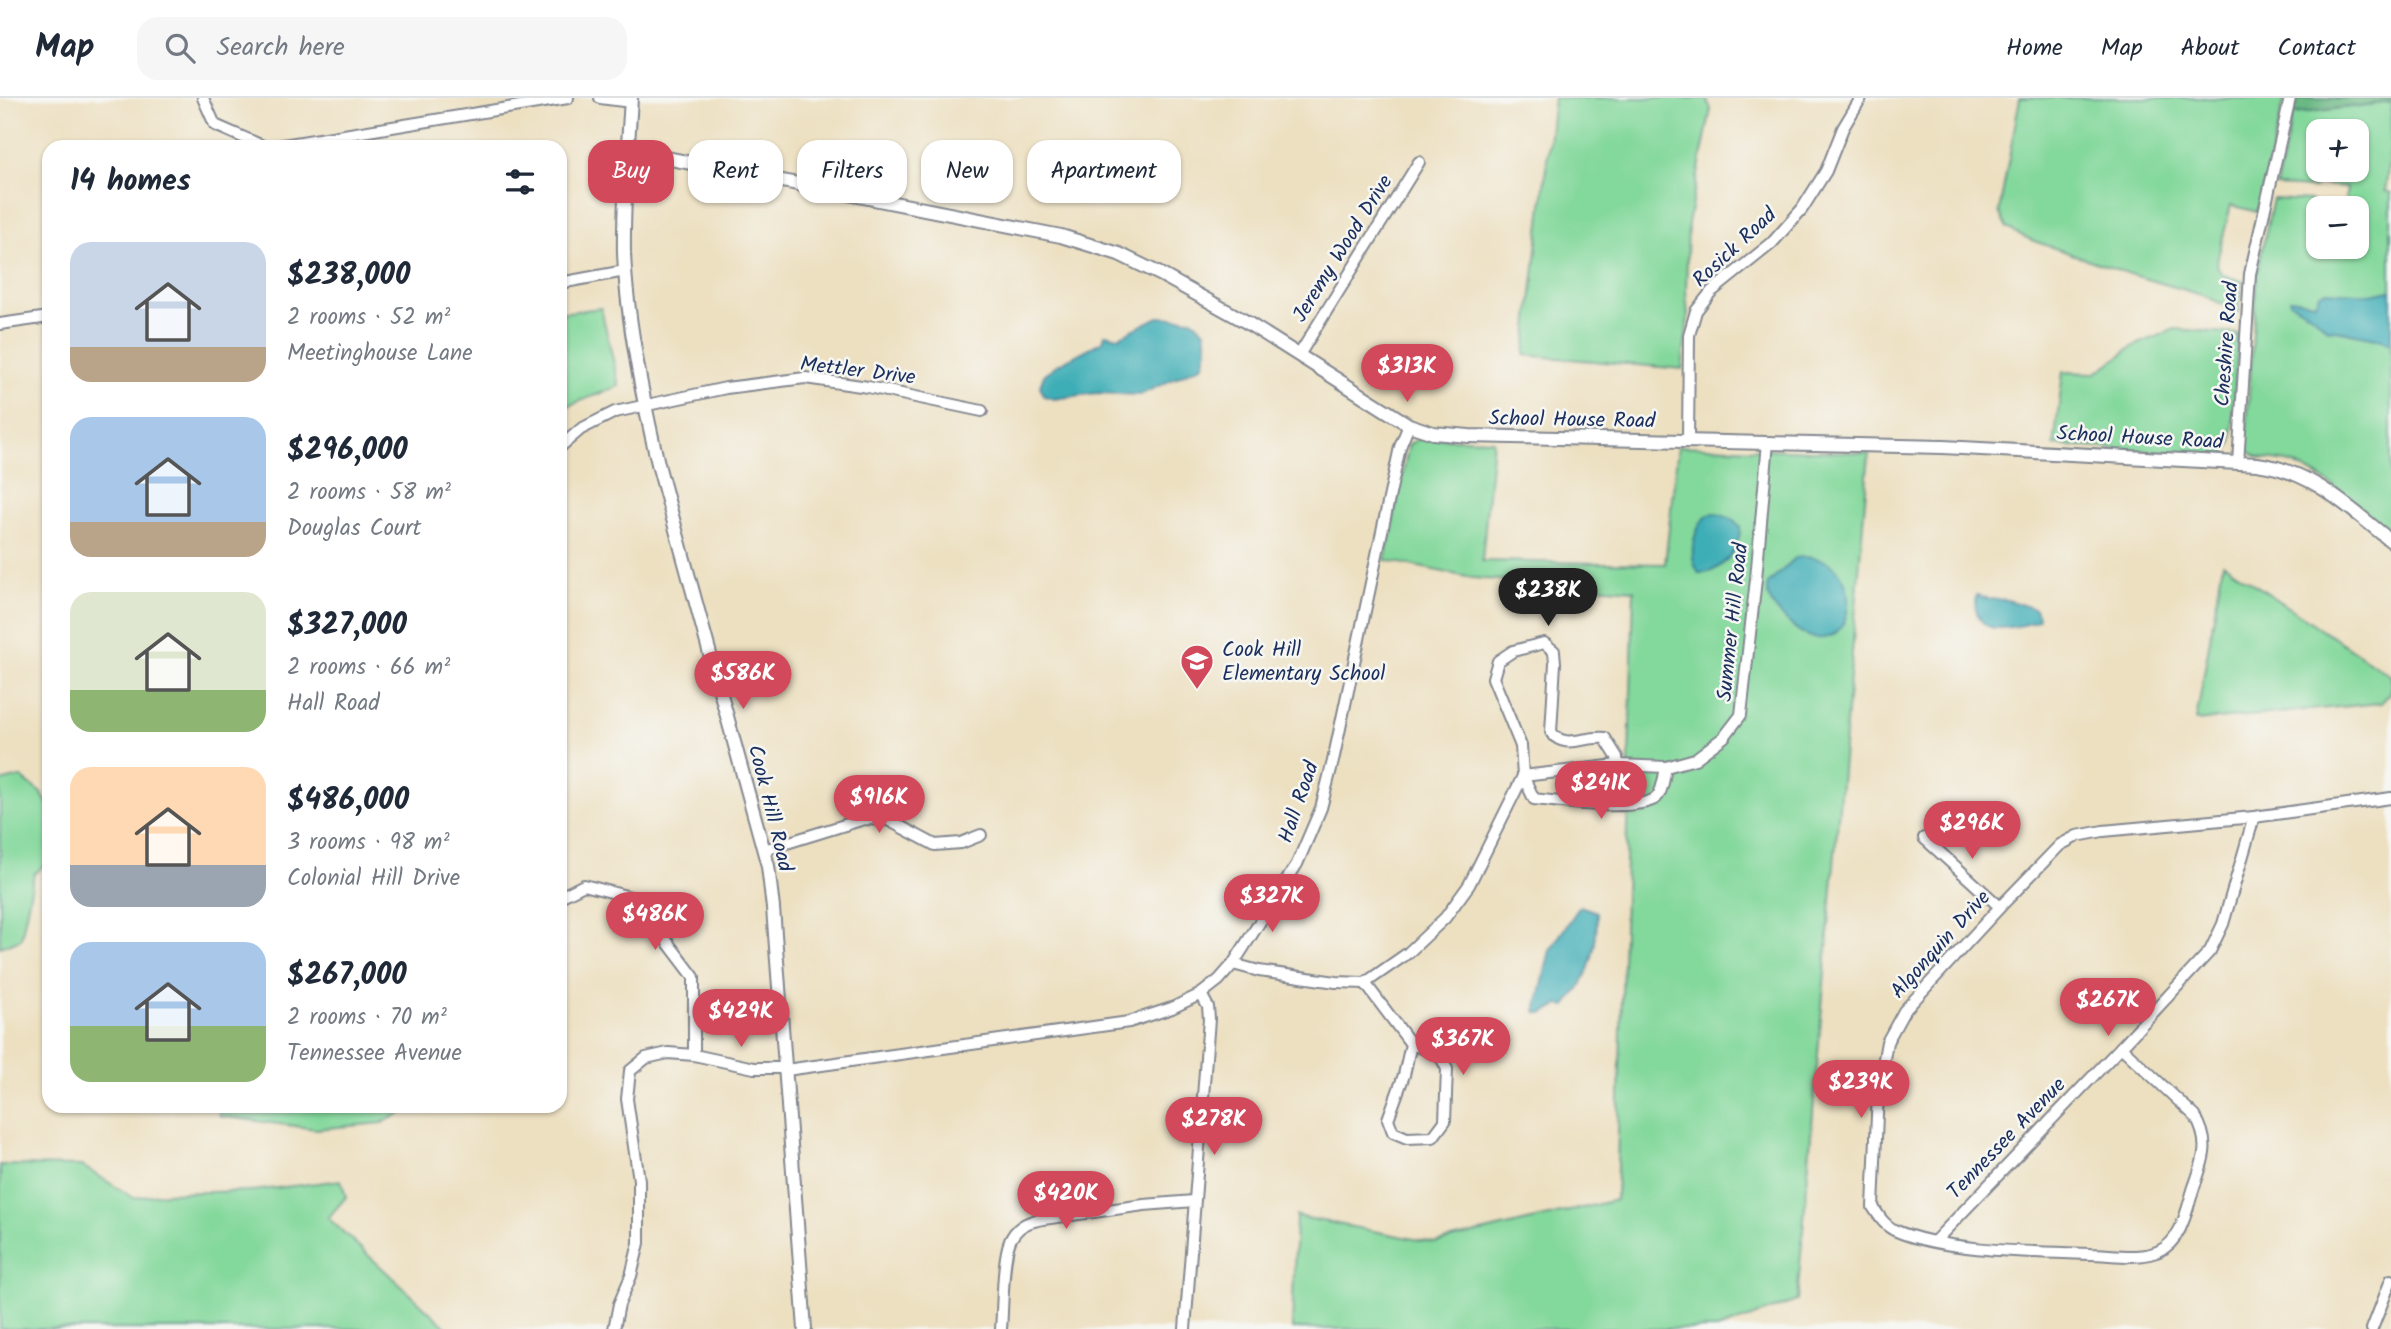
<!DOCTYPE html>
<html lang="en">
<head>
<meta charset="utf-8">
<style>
	body { margin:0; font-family:Kalam,sans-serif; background:#f6f6f7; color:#1f2937; height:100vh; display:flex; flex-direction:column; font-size:26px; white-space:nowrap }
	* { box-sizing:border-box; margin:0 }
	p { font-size:23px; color:#747a83 }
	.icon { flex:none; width:38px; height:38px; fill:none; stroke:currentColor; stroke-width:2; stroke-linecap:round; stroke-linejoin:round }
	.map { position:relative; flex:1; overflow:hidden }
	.details { position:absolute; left:42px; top:42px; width:525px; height:973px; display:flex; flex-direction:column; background:#fff; border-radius:21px; box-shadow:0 2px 5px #0004 }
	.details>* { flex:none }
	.top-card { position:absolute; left:588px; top:42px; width:665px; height:63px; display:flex; gap:14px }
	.controls { position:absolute; left:2306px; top:21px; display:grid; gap:14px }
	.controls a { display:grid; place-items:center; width:63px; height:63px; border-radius:14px; background:#fff; box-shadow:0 2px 5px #0004; font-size:35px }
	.price { position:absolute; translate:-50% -60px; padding:0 16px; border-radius:24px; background:#d1495b; color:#fff; font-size:23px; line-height:46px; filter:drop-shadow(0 2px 4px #0008) }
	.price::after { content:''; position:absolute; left:50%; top:42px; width:21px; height:16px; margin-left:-10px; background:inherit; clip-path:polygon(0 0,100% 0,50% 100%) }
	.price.current { background:#222; color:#fff }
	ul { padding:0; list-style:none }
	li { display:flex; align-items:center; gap:21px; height:175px; padding:0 28px }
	li span { display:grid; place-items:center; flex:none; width:196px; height:140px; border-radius:21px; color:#555 }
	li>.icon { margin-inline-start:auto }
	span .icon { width:84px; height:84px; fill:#fffc; stroke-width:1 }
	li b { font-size:30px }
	h2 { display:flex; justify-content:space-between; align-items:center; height:84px; padding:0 28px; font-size:30px }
	.pill { padding:0 24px; border-radius:21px; background:#fff; box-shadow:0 2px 5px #0004; font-size:24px; line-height:63px }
	.pill.current { background:#d1495b; color:#fff }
	header { display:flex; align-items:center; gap:42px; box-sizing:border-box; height:98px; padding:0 35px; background:#fff; border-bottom:2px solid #e0e1e3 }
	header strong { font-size:33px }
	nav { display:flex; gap:38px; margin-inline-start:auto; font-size:24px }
	.search { width:490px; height:63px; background:#f6f6f7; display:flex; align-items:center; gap:18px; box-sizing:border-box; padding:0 24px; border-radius:21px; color:#747a83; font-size:26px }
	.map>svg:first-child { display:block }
	.green { fill:#83d89b; stroke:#4f847c; stroke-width:2; fill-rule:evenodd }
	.forest { fill:#6ab883; stroke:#427470; stroke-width:2 }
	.water { fill:#3cadb6; stroke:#2c6e8a; stroke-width:2 }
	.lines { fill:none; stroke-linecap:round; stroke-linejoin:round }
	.minor-casing { stroke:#848890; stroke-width:14 }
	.tertiary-casing { stroke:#848890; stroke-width:16 }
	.minor { stroke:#fff; stroke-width:10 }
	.tertiary { stroke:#fff; stroke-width:12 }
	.labels { text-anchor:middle; stroke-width:5; stroke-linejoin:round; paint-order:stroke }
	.street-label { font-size:21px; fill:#1b2f5e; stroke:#f6f6f2 }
	.poi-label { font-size:21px; fill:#1b2f5e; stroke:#f6f6f2; text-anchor:start }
</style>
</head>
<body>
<header>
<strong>Map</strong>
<div class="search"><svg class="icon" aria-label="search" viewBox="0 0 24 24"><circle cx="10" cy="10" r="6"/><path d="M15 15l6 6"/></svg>Search here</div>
<nav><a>Home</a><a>Map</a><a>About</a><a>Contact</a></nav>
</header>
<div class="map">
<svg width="2391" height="1231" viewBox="0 0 2391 1231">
	<rect width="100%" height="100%" fill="#f6f6f2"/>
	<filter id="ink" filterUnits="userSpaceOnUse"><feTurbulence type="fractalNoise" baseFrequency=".0143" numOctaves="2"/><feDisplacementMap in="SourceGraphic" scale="14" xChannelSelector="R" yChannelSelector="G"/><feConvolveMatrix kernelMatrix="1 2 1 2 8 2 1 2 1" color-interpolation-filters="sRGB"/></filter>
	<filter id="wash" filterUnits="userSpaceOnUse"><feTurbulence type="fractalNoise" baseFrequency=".00686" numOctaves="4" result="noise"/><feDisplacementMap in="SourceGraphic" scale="28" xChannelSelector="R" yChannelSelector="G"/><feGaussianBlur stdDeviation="1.57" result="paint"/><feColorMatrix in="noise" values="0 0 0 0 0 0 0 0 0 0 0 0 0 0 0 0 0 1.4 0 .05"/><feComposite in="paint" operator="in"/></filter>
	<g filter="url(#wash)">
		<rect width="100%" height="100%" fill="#ede0c1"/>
		<!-- green -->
		<g class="green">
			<polygon points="1554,0 1706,0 1711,11 1688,125 1686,193 1688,219 1682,271 1525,257"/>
			<path d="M2020 0H2285L2257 114 2231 107 2218 159C2214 177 2227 179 2242 183L2239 214 2205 198 2130 176 2031 142 2007 130 1999 114Z"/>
			<path d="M2391 4V49L2385 93 2391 95V192L2371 196 2324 193 2315 205 2291 201 2315 219 2326 230 2381 241 2391 246V435C2361 411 2331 382 2296 367 2280 359 2256 366 2246 349V341L2257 175 2273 101 2312 103 2317 108 2314 137 2319 138V149H2357V110H2345L2347 89 2319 86 2313 90 2276 88 2293 16ZM2319 33H2357V72H2319Z"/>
			<polygon points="601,210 619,288 560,311 560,215"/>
			<polygon points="2175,231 2238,236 2232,345 2226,355 2215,357 2054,347 2063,274 2096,275 2134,248"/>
			<polygon points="1421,340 1493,342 1482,463 1665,466 1678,348 1869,355 1797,1203 1717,1231 1292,1231 1296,1118 1435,1145 1616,1102 1634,492 1472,480 1385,462 1409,346"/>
			<polygon points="2223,465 2391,578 2391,594 2381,605 2196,623"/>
			<polygon points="20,679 41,695 49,708 49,763 34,776 21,841 0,849 0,684"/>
			<polygon points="218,1008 414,1008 382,1025 316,1031 220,1018"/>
			<polygon points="0,1067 82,1068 134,1100 165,1095 252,1093 341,1082 346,1099 328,1120 448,1231 0,1231"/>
		</g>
		<!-- forest -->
		<polygon class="forest" points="2298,0 2391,0 2391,4 2293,16"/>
		<!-- water -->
		<g class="water">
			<polygon points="2391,192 2391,246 2381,241 2326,230 2315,219 2290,204 2290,201 2315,205 2319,196 2324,193 2371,196"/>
			<polygon points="1158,219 1192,221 1205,233 1207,251 1203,267 1140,297 1097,295 1054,301 1044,298 1040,288 1044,277 1055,268 1103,243 1105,236 1119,239"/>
			<path d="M1714 415 1733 421 1740 429C1741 450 1721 476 1699 475 1686 459 1694 421 1714 415Z"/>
			<path d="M1795 460C1880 447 1854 595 1782 518 1774 510 1764 497 1768 486Z"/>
			<path d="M1977 497 1989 501 2008 502 2035 511 2039 521C2033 527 2000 532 1990 529 1978 525 1972 507 1977 497Z"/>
			<path d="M1580 808 1597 814C1597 840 1594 862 1582 885 1578 894 1571 900 1566 908L1559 907 1544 915H1538L1536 913 1550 852Z"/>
		</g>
	</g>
	<g filter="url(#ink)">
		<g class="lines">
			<defs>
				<g id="minor">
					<polyline points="203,0 215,27 265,49"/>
					<polyline points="600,0 631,4"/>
					<polyline points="271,49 568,0"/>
					<polyline points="560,185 625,173"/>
					<polyline points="0,226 49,219"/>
					<polyline points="1299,257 1419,64"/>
					<polyline points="1688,343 1689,237 1696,213 1711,194 1772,145 1802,111 1826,73 1843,30 1861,0"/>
					<polyline points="560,349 581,331 615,314 726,290 805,280 868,289 982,313"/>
					<polyline points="2238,365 2250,176 2290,0"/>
					<path d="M1618 667 1617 659 1605 640C1585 637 1565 653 1551 634L1555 565 1554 553 1544 545 1513 553 1498 563 1493 580 1521 648 1523 678 1534 701C1559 704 1636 714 1656 700 1663 693 1664 678 1666 669"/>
					<polyline points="1924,740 2000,809"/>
					<polyline points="764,752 864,721 888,722 935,747 961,745 981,737"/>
					<polyline points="560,799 584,787 634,800 694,879 694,957"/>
					<polyline points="1233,866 1259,873 1336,884 1365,885 1408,855 1445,820 1469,787 1523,678 1618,667 1666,669 1695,661 1724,639 1741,617 1756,481 1768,344"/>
					<polyline points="1365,885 1411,946 1432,953 1441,959 1447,971 1445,1023 1433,1039 1407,1040 1393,1034 1388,1021 1404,977 1411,946"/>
					<path d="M2121 949 2195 1018C2211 1045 2204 1061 2194 1089 2187 1110 2182 1143 2159 1153 2140 1162 2111 1156 2090 1156 2035 1154 1944 1154 1894 1132 1884 1127 1879 1118 1873 1109L1878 994 1887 944 1904 913 2000 809 2060 747 2077 738 2103 733 2254 719 2391 700"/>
					<polyline points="786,972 1129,924 1172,910 1201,896 1219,882 1233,866 1297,766 1321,710 1333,663 1400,349 1409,327"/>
					<polyline points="1935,1143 2121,949 2210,853 2223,826 2254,719"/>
					<polyline points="614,1231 619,1206 631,1178 639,1145 639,1082 627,1001 630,973 646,960 668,955 694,957 754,970 785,970"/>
					<path d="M1001 1231C1003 1211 1002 1154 1012 1139 1019 1127 1030 1123 1043 1121L1144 1107 1194 1103"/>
					<polyline points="1185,1231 1209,921 1208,909 1201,896"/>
					<polyline points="2372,1231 2391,1182"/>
				</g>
				<g id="tertiary">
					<path d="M631 0C628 51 623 103 624 155 627 225 643 302 659 370L768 768 773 810 805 1231"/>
					<path d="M628 56H643L671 61 1061 138 1119 156 1160 176 1243 222 1409 327 1433 335 1469 338 1943 349 2257 366C2313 373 2349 410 2391 443"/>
				</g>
			</defs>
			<!-- minor casing -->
			<use href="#minor" class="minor-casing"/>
			<!-- tertiary casing -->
			<use href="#tertiary" class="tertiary-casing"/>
			<!-- minor -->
			<use href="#minor" class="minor"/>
			<!-- tertiary -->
			<use href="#tertiary" class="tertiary"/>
		</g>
	</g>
	<!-- icons -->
	<defs>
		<symbol id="school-pin" viewBox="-11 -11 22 30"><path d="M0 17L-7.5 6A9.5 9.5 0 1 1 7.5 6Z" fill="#d1495b" stroke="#f6f6f2"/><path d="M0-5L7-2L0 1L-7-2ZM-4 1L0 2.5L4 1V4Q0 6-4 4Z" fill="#fff"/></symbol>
	</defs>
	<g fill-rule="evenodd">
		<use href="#school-pin" x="1178" y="544" width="38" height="52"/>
	</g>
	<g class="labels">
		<!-- street labels -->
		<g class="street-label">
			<text transform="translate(1734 149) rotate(-43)" y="7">Rosick Road</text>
			<text transform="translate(1342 150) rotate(-58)" y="7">Jeremy Wood Drive</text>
			<text transform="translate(2226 246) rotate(-86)" y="7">Cheshire Road</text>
			<text transform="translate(858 272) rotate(7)" y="7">Mettler Drive</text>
			<text transform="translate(1572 321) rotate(1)" y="7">School House Road</text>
			<text transform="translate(2140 339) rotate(3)" y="7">School House Road</text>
			<text transform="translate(1732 524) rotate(-84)" y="7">Summer Hill Road</text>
			<text transform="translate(1298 704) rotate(-71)" y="7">Hall Road</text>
			<text transform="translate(771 710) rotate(76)" y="7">Cook Hill Road</text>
			<text transform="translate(1940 846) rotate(-48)" y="7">Algonquin Drive</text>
			<text transform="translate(2006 1040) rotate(-46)" y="7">Tennessee Avenue</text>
		</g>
		<!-- poi labels -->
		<g class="poi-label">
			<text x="1222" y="558">Cook Hill<tspan x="1222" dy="24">Elementary School</tspan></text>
		</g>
	</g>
</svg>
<div class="controls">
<a>+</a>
<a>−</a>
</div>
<b class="price" style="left:1407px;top:306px">$313K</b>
<b class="price current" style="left:1548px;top:530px">$238K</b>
<b class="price" style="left:743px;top:613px">$586K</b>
<b class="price" style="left:1601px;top:723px">$241K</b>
<b class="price" style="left:879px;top:737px">$916K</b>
<b class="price" style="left:1972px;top:763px">$296K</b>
<b class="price" style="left:1272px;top:836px">$327K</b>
<b class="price" style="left:655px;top:854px">$486K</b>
<b class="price" style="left:2108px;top:940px">$267K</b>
<b class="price" style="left:741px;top:951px">$429K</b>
<b class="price" style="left:1463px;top:979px">$367K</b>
<b class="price" style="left:1861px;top:1022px">$239K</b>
<b class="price" style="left:1214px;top:1059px">$278K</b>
<b class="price" style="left:1066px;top:1133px">$420K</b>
<div class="top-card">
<a class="pill current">Buy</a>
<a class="pill">Rent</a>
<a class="pill">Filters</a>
<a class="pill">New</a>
<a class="pill">Apartment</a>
</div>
<section class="details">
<h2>14 homes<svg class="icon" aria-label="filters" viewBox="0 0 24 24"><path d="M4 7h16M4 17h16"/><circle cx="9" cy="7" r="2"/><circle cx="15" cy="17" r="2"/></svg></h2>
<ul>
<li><span style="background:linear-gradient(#c9d6e8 75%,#b9a48a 0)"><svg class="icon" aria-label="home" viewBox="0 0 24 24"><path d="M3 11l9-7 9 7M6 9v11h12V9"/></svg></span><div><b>$238,000</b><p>2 rooms · 52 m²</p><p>Meetinghouse Lane</p></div></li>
<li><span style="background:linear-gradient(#a9c7e8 75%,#b9a48a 0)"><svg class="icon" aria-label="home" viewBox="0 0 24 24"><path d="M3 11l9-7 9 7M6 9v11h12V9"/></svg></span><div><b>$296,000</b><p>2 rooms · 58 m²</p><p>Douglas Court</p></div></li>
<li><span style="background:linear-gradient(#dfe7d0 70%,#8fb573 0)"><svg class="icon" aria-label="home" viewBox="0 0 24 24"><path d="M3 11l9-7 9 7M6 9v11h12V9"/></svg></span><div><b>$327,000</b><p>2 rooms · 66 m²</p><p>Hall Road</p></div></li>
<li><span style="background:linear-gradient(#ffd9b3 70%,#9aa5b1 0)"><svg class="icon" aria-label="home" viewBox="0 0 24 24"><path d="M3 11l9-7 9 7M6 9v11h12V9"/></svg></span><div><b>$486,000</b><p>3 rooms · 98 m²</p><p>Colonial Hill Drive</p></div></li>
<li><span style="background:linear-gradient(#a9c7e8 60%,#8fb573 0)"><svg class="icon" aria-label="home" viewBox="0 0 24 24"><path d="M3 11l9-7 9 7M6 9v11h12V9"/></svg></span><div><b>$267,000</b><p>2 rooms · 70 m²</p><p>Tennessee Avenue</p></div></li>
</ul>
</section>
</div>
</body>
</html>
